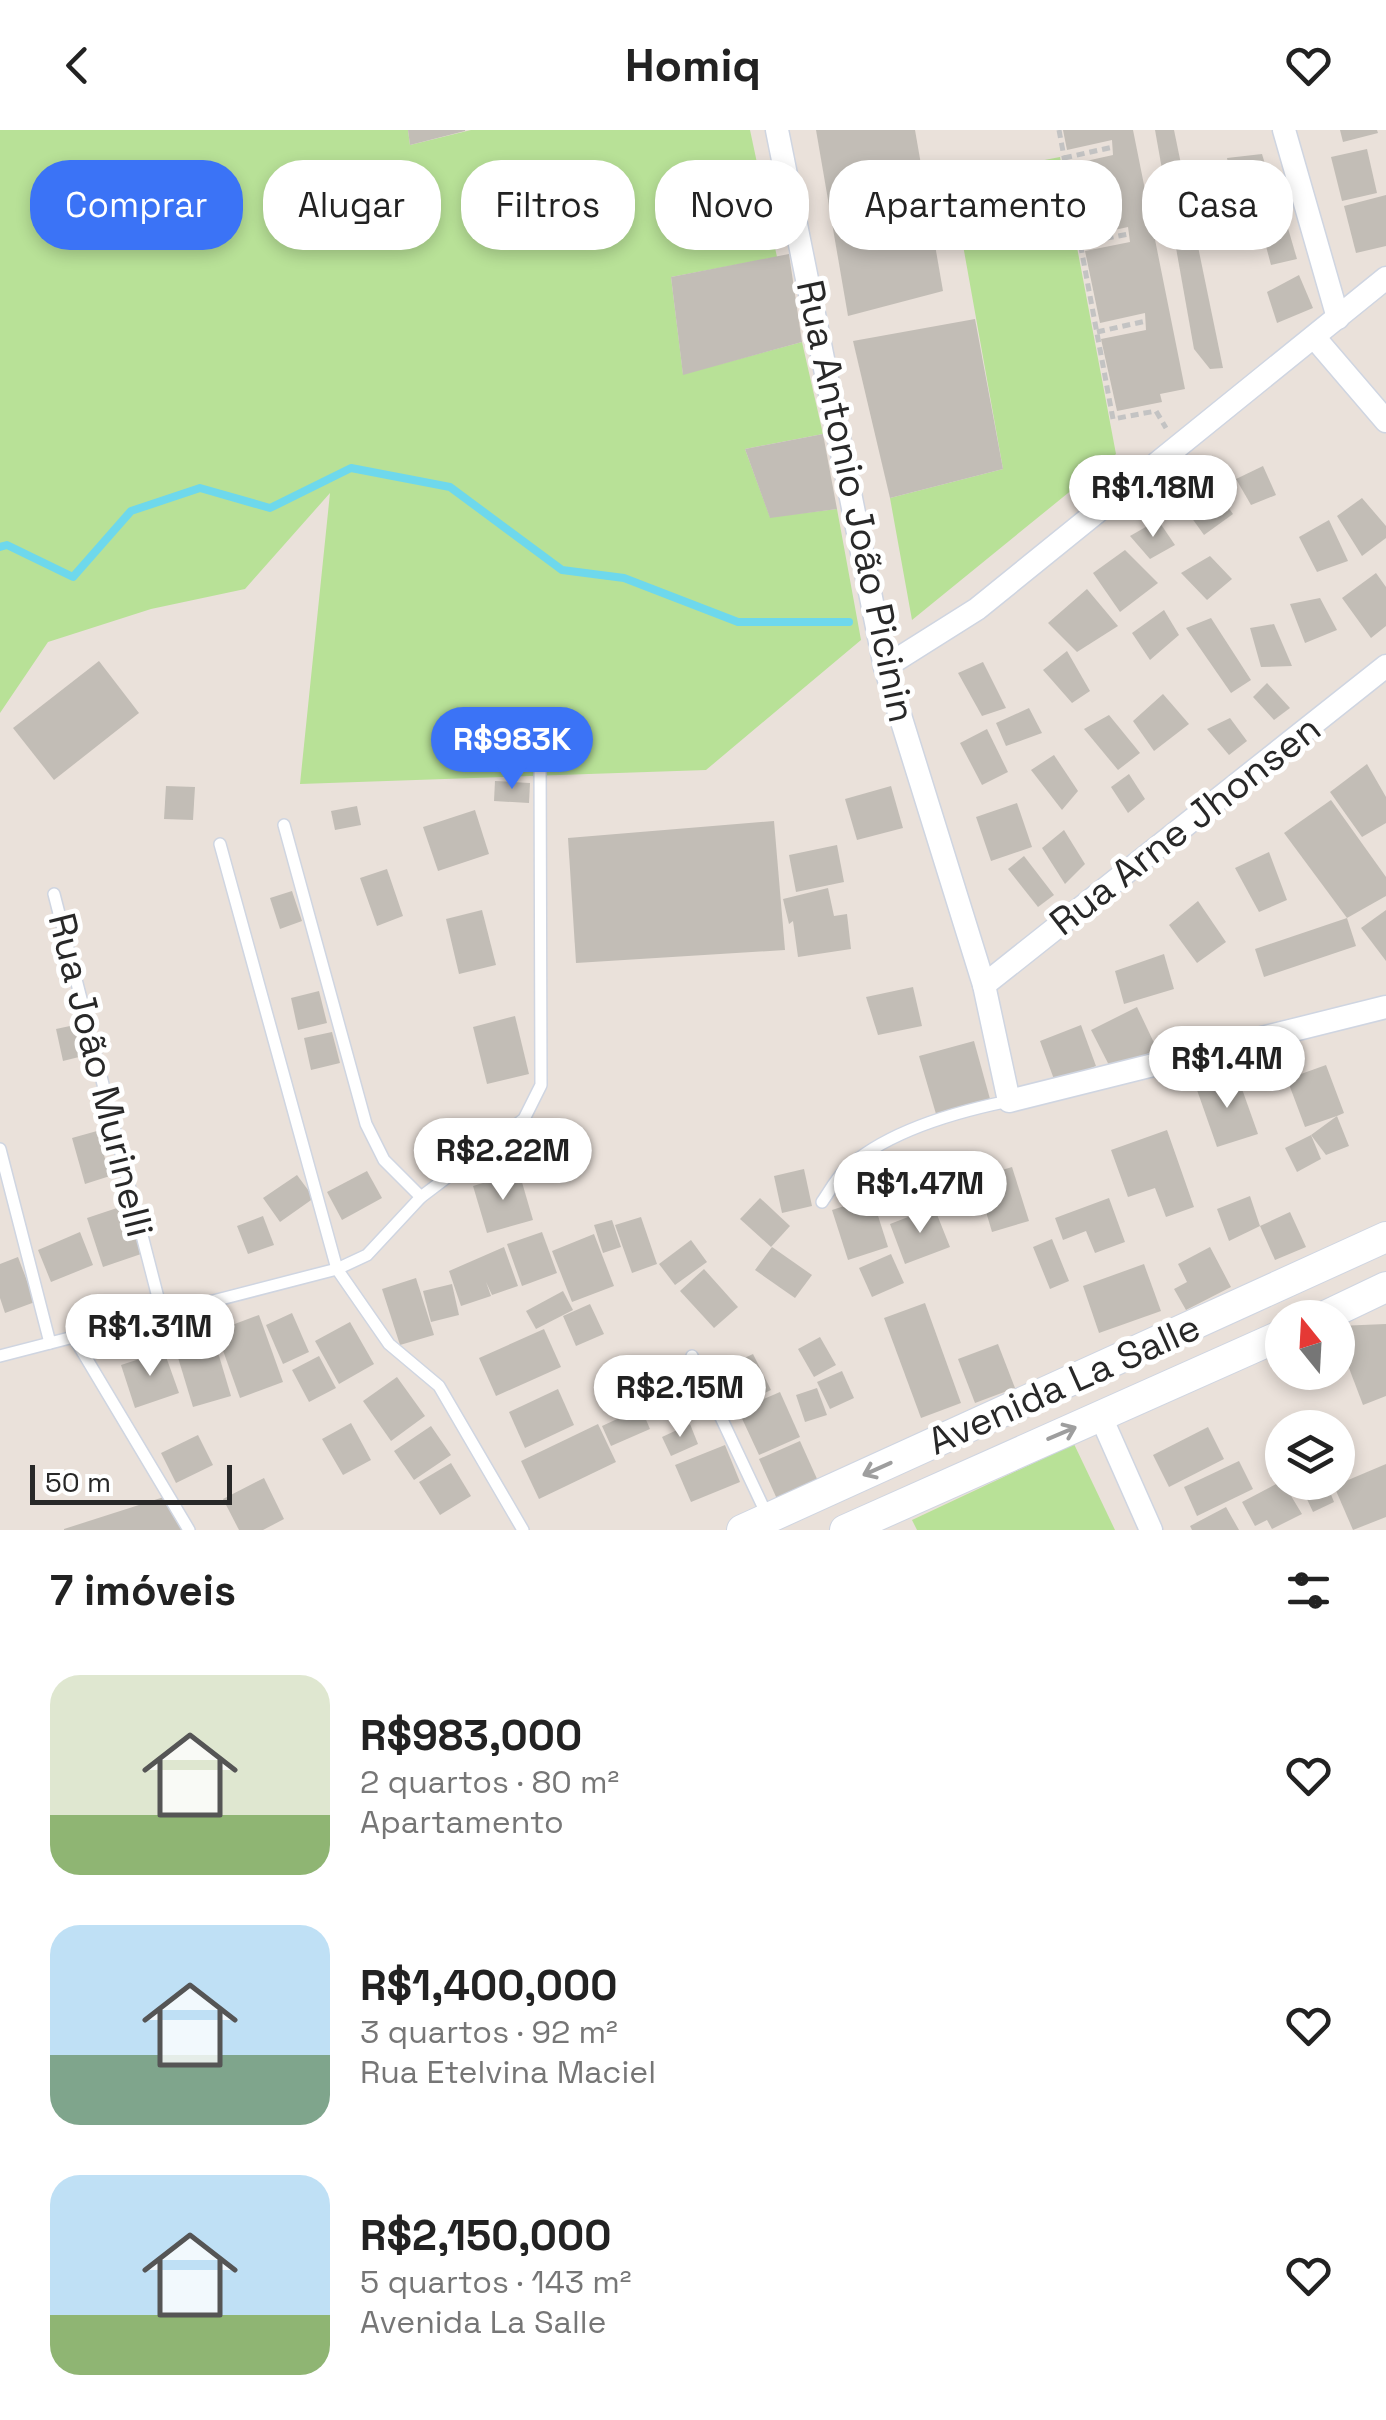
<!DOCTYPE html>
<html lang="pt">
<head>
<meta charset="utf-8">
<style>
	body { margin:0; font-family:"Space Grotesk",sans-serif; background:#f2f2f2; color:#222; height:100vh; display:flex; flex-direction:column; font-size:38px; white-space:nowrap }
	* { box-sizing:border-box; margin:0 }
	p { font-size:32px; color:#767676 }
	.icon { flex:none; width:55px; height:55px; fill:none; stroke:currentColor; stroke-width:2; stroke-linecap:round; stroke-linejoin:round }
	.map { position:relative; height:1400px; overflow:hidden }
	.sheet { display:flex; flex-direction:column; background:#fff; flex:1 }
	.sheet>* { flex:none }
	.hud { position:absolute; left:30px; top:30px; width:1328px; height:90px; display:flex; gap:20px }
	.needle { width:65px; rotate:342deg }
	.tools { position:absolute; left:1265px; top:1170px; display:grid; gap:20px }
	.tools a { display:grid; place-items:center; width:90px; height:90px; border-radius:50%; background:#fff; box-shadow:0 5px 15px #0003; font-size:50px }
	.scale { position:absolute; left:30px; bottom:25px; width:202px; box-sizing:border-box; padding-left:10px; border:5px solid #282828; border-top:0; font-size:28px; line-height:35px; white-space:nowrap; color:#282828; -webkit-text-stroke:8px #fff; paint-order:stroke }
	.price { position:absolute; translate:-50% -85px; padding:0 22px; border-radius:35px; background:#fff; color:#222; font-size:32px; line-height:65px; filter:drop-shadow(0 2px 5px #0008) }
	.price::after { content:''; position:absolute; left:50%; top:60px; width:30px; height:22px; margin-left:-15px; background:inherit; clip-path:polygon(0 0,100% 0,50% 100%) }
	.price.current { background:#3b73f6; color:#fff }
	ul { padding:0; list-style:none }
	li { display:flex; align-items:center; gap:30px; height:250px; padding:0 50px }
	li span { display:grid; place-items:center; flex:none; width:280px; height:200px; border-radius:30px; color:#555 }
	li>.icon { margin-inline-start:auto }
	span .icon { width:120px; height:120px; fill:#fffc; stroke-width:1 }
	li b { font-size:42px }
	h2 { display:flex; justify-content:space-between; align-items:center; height:120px; padding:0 50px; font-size:42px }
	.tag { padding:0 35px; border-radius:40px; background:#fff; box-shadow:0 5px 15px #0003; font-size:35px; line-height:90px }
	.tag.current { background:#3b73f6; color:#fff }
	header { display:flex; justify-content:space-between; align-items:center; height:130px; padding:0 50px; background:#fff; font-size:45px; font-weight:700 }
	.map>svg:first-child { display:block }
	.green { fill:#b8e197 }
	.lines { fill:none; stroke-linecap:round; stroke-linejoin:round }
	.stream { stroke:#6ed8ec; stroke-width:8 }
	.building { fill:#c2bdb6 }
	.lane-casing { stroke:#cfd5e1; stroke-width:14 }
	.street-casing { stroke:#cfd5e1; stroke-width:25 }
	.secondary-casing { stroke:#cfd5e1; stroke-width:32 }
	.path { stroke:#c3c3c3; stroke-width:5; stroke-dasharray:8 5; stroke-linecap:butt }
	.lane { stroke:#fff; stroke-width:11 }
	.street { stroke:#fff; stroke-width:22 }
	.secondary { stroke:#fff; stroke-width:30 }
	.oneway { stroke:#9e9e9e }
	.labels { text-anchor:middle; stroke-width:10; stroke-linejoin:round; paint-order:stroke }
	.street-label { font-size:38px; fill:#282828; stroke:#fff }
</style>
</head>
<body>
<header><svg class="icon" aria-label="back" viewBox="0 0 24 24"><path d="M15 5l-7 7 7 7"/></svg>Homiq<svg class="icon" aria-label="heart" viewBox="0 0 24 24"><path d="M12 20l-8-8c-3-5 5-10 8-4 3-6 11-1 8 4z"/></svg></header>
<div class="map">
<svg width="1386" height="1400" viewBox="0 0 1386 1400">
	<rect width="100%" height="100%" fill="#eae1da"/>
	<!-- green -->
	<g class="green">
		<polygon points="0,0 408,0 410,15 471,0 750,0 777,127 671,147 683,244 802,212 823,304 745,319 770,387 837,379 861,510 706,640 300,654 330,363 245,459 151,479 48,512 0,583"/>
		<polygon points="1060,27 1116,324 912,490 890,368 1003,339 951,48"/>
		<polygon points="1074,1314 1115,1400 917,1400 912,1390"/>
	</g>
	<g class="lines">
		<!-- stream -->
		<polyline class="stream" points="0,417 7,415 73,447 131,381 200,358 270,378 351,338 450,357 562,440 624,448 738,492 849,492"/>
	</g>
	<!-- building -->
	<g class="building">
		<polygon points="408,0 465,0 465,1 410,15"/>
		<polygon points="816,0 915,0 943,161 848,186"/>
		<polygon points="1063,0 1133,0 1185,259 1160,264 1162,272 1117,281 1101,209 1146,200 1145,183 1100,193 1085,121 1130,112 1128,97 1083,107 1068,35 1113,25 1112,10 1067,20"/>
		<polygon points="1155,0 1174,0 1223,238 1210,239 1194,219"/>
		<polygon points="1340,0 1377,0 1378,3 1343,12"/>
		<polygon points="1367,19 1377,63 1342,71 1331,27"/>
		<polygon points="1262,24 1272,58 1234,63 1227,28"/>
		<polygon points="1386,65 1386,116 1356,123 1344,76"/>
		<polygon points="1285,88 1297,129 1271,135 1259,90"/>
		<polygon points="789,124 802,212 683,245 671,147"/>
		<polygon points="1299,145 1313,178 1277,193 1267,162"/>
		<polygon points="975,189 1003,339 890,368 853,211"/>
		<polygon points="823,304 837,379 770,388 745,319"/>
		<polygon points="1263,336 1276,365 1251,375 1236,349"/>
		<polygon points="1210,352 1233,384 1204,405 1181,373"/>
		<polygon points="1362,368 1386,396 1386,408 1362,426 1337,386"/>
		<polygon points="1158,390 1175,415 1150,429 1130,406"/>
		<polygon points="1329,390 1348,431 1317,442 1299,407"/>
		<polygon points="1125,420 1158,453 1120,482 1093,443"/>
		<polygon points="1210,426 1232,449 1207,470 1181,443"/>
		<polygon points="1376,443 1386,457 1386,496 1371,508 1342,468"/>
		<polygon points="1087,459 1118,496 1077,522 1048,493"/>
		<polygon points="1320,468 1337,500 1305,513 1290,474"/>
		<polygon points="1164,480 1179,505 1150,530 1132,503"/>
		<polygon points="1211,488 1251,550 1231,563 1186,498"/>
		<polygon points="1274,494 1292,536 1261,537 1250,498"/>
		<polygon points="1067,521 1090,561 1072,573 1043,540"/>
		<polygon points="99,531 139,583 54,650 13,598"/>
		<polygon points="983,532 1006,578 982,586 958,543"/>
		<polygon points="1267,553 1290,578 1274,590 1253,567"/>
		<polygon points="1163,564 1189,594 1154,621 1133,591"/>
		<polygon points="1029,578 1042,603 1006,616 996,593"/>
		<polygon points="1109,585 1140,623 1118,640 1084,599"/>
		<polygon points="1230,588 1247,611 1229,625 1207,599"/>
		<polygon points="987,599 1008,642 982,655 960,613"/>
		<polygon points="1054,625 1078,661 1062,680 1031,640"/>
		<polygon points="1367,634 1386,667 1386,693 1362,707 1330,662"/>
		<polygon points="1129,644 1145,669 1128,683 1111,657"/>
		<polygon points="495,651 530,653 529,673 494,671"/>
		<polygon points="166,656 195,657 193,690 164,689"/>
		<polygon points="891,656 903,698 857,710 845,669"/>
		<polygon points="1331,670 1386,747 1386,766 1347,788 1284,703"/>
		<polygon points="1017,673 1032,717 991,731 976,687"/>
		<polygon points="357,676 361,695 335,700 331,681"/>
		<polygon points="475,680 489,724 438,741 423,697"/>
		<polygon points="774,691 785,820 576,833 568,708"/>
		<polygon points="1064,700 1085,734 1065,754 1042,718"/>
		<polygon points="837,715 844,752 796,762 789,725"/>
		<polygon points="1269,722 1287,770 1259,782 1235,738"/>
		<polygon points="1024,726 1054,765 1038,777 1008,739"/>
		<polygon points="387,739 403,786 377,796 360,748"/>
		<polygon points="828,758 834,786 847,784 851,819 798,827 793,791 789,794 783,769"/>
		<polygon points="292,761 302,791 280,799 270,768"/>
		<polygon points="1198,771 1226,812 1197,833 1169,795"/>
		<polygon points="482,780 496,835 459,844 446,789"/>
		<polygon points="1386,780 1386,831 1361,798"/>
		<polygon points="1347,788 1356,816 1264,847 1255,819"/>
		<polygon points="1164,824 1174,859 1124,874 1115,841"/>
		<polygon points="913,857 922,896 878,905 866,867"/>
		<polygon points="319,861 327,893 298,900 291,868"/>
		<polygon points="1137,877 1157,919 1112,941 1091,900"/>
		<polygon points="515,886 529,944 487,954 473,897"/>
		<polygon points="84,893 91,924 63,931 56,899"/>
		<polygon points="1081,895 1096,936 1055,952 1040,911"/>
		<polygon points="332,902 340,933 311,940 304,908"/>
		<polygon points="974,911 990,969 936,984 919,926"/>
		<polygon points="1326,935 1344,983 1337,986 1349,1016 1326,1025 1311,1005 1337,986 1305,997 1287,949"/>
		<polygon points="1237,945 1258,1004 1217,1017 1197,960"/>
		<polygon points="1167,1000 1194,1077 1166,1087 1155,1058 1128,1067 1111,1020"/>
		<polygon points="97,1001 110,1046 85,1054 72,1008"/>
		<polygon points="1311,1005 1321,1029 1297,1042 1285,1018"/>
		<polygon points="1012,1037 1029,1091 992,1102 976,1048"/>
		<polygon points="804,1039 812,1076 782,1083 774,1046"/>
		<polygon points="367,1041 382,1068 342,1090 327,1062"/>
		<polygon points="519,1042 533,1090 487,1103 473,1056"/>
		<polygon points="297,1045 314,1068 280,1092 263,1068"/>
		<polygon points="1250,1066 1260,1096 1229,1111 1217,1079"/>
		<polygon points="872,1067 888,1117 848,1130 832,1080"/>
		<polygon points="760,1068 790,1096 771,1117 740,1089"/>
		<polygon points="1109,1068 1125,1112 1095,1123 1086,1101 1063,1110 1055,1088"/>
		<polygon points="129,1074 144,1123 103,1137 87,1088"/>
		<polygon points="934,1077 950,1117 905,1134 890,1094"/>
		<polygon points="1290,1082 1306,1117 1275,1130 1260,1096"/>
		<polygon points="263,1086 274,1115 248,1124 237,1096"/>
		<polygon points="641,1087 657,1134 632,1143 615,1095"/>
		<polygon points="612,1090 621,1117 603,1123 594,1095"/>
		<polygon points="80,1102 93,1135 51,1152 38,1120"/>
		<polygon points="542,1102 557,1143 522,1156 507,1114"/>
		<polygon points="594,1104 614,1156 572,1172 552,1121"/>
		<polygon points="1052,1109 1069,1151 1050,1159 1033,1117"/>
		<polygon points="691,1110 707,1132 675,1155 659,1134"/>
		<polygon points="504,1117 518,1156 492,1165 486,1152 491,1166 461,1176 449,1141"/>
		<polygon points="772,1117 812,1145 795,1168 755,1140"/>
		<polygon points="1210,1117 1231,1157 1186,1180 1174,1159 1187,1152 1178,1134"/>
		<polygon points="891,1124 904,1153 872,1167 859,1138"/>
		<polygon points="18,1127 35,1172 5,1183 0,1168 0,1134"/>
		<polygon points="1144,1134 1161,1181 1099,1203 1083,1156"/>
		<polygon points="704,1139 738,1177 714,1198 680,1161"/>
		<polygon points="416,1148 434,1205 400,1215 382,1159"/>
		<polygon points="452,1154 459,1185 431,1192 423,1161"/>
		<polygon points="563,1161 573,1180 536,1199 526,1181"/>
		<polygon points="925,1173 961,1273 921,1288 884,1188"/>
		<polygon points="590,1174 604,1204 576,1216 563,1186"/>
		<polygon points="292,1183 309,1222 283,1234 266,1195"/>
		<polygon points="259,1185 283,1252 240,1268 216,1201"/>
		<polygon points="350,1192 374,1234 339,1254 315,1211"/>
		<polygon points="1386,1194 1386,1266 1363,1275 1338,1209 1338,1196"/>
		<polygon points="544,1199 561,1237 496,1266 479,1228"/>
		<polygon points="820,1207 836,1235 814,1247 798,1219"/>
		<polygon points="214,1209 231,1266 193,1277 176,1221"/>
		<polygon points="998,1214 1015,1258 975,1273 958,1229"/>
		<polygon points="164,1221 179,1263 135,1278 121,1235"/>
		<polygon points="753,1224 771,1260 735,1277 718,1240"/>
		<polygon points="319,1226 336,1258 309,1272 292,1240"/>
		<polygon points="683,1231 697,1262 647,1284 633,1253"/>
		<polygon points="842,1241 854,1268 830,1279 817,1252"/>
		<polygon points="397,1247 425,1286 391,1311 363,1271"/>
		<polygon points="817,1258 827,1285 805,1292 796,1265"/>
		<polygon points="558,1259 574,1295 525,1318 509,1282"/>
		<polygon points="780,1262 800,1307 759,1325 738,1280"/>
		<polygon points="641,1278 650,1299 611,1316 602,1296"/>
		<polygon points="351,1293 371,1330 343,1345 322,1309"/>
		<polygon points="598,1294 616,1332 539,1369 521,1331"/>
		<polygon points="690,1294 698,1314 671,1326 662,1307"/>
		<polygon points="431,1296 451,1325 414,1350 394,1321"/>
		<polygon points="1208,1297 1224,1329 1169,1357 1153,1325"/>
		<polygon points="198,1305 213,1335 176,1353 161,1323"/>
		<polygon points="800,1311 818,1351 777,1369 759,1329"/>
		<polygon points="725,1315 740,1352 691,1372 675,1335"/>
		<polygon points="1239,1331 1253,1359 1197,1386 1184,1357"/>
		<polygon points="451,1333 471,1366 440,1385 419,1352"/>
		<polygon points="1386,1334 1386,1387 1353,1400 1334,1356"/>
		<polygon points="264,1348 284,1389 263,1400 239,1400 223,1369"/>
		<polygon points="1282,1351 1302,1384 1272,1399 1267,1390 1255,1396 1242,1372"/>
		<polygon points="1299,1352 1326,1352 1334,1372 1313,1382"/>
		<polygon points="167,1366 183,1400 64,1400 64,1399"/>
		<polygon points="1226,1377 1239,1400 1192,1400 1190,1396"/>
	</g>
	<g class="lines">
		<defs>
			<g id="lane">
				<polyline points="284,695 366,994 384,1030 421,1067"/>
				<polyline points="220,714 337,1139 389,1214 439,1256 523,1400"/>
				<polyline points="54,764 162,1183"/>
				<polyline points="0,1019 50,1213"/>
				<path d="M822 1072C829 1062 836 1049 845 1040 886 1001 955 982 1009 971"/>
				<polyline points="73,1206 189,1400"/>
				<polyline points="0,1226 337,1139 367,1125 421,1067 524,989 541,955 540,620"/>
				<polyline points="692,1226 767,1385"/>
			</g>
			<g id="street">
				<polyline points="777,0 885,537 984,855 1009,971 1386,877"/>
				<polyline points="1284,0 1338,188"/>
				<polyline points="1314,207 1386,291"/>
				<polyline points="885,537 977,479 1386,148"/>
				<polyline points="984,855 1386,536"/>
				<polyline points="1101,1287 1151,1400"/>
			</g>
			<g id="secondary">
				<polyline points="1321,1188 1386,1157"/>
				<polyline points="742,1400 1386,1107"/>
				<polyline points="845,1400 1282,1205"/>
			</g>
		</defs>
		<!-- lane casing -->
		<use href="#lane" class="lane-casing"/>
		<!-- street casing -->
		<use href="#street" class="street-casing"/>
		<!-- secondary casing -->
		<use href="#secondary" class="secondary-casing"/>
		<!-- path -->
		<g class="path">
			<polyline points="1059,0 1113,289 1156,281 1166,298"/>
			<polyline points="1064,28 1113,17"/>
			<polyline points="1080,113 1129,104"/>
			<polyline points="1097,202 1146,191"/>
		</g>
		<!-- lane -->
		<use href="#lane" class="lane"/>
		<!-- street -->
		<use href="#street" class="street"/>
		<!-- secondary -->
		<use href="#secondary" class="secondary"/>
	</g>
	<!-- one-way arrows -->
	<defs><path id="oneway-shaft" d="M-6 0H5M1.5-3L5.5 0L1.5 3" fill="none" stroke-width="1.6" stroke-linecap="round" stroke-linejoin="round" transform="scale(2.5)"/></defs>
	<g class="oneway">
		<use href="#oneway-shaft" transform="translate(1062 1303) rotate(-23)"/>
		<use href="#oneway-shaft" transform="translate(877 1339) rotate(156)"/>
	</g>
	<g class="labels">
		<!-- street labels -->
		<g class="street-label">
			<text transform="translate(856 371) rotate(78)" y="13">Rua Antonio João Picinin</text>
			<text transform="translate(1185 695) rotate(-38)" y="13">Rua Arne Jhonsen</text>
			<text transform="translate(101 945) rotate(76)" y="13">Rua João Murinelli</text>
			<text transform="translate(1064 1254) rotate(-24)" y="13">Avenida La Salle</text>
		</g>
	</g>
</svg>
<div class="tools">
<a><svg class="needle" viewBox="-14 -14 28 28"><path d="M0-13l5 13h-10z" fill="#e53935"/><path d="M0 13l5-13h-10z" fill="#767676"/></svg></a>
<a><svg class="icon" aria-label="layers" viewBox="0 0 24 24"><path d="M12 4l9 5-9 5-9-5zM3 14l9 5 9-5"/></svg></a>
</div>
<div class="scale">50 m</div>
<b class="price" style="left:1153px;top:410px">R$1.18M</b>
<b class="price current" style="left:512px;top:662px">R$983K</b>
<b class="price" style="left:1227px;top:981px">R$1.4M</b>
<b class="price" style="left:503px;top:1073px">R$2.22M</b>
<b class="price" style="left:920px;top:1106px">R$1.47M</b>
<b class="price" style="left:150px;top:1249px">R$1.31M</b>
<b class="price" style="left:680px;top:1310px">R$2.15M</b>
<div class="hud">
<a class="tag current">Comprar</a>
<a class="tag">Alugar</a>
<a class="tag">Filtros</a>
<a class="tag">Novo</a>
<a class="tag">Apartamento</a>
<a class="tag">Casa</a>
</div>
</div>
<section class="sheet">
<h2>7 imóveis<svg class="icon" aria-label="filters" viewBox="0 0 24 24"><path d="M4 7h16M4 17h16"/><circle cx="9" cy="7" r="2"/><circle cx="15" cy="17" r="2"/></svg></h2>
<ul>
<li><span style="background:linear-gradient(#dfe7d0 70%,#8fb573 0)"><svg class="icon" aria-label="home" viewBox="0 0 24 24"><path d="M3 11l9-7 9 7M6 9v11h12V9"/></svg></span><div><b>R$983,000</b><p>2 quartos · 80 m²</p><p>Apartamento</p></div><svg class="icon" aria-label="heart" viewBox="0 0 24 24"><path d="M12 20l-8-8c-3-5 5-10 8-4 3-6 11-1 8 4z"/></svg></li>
<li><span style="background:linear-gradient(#bfe0f5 65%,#7fa58c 0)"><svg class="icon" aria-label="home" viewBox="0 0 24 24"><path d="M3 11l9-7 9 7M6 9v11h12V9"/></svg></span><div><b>R$1,400,000</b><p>3 quartos · 92 m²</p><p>Rua Etelvina Maciel</p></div><svg class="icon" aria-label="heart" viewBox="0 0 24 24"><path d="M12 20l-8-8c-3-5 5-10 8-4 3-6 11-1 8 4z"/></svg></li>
<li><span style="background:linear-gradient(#bfe0f5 70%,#8fb573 0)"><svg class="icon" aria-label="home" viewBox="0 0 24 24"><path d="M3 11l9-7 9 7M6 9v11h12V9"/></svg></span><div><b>R$2,150,000</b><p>5 quartos · 143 m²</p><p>Avenida La Salle</p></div><svg class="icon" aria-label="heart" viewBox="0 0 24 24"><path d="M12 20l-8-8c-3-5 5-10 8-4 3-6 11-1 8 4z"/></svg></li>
</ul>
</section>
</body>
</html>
